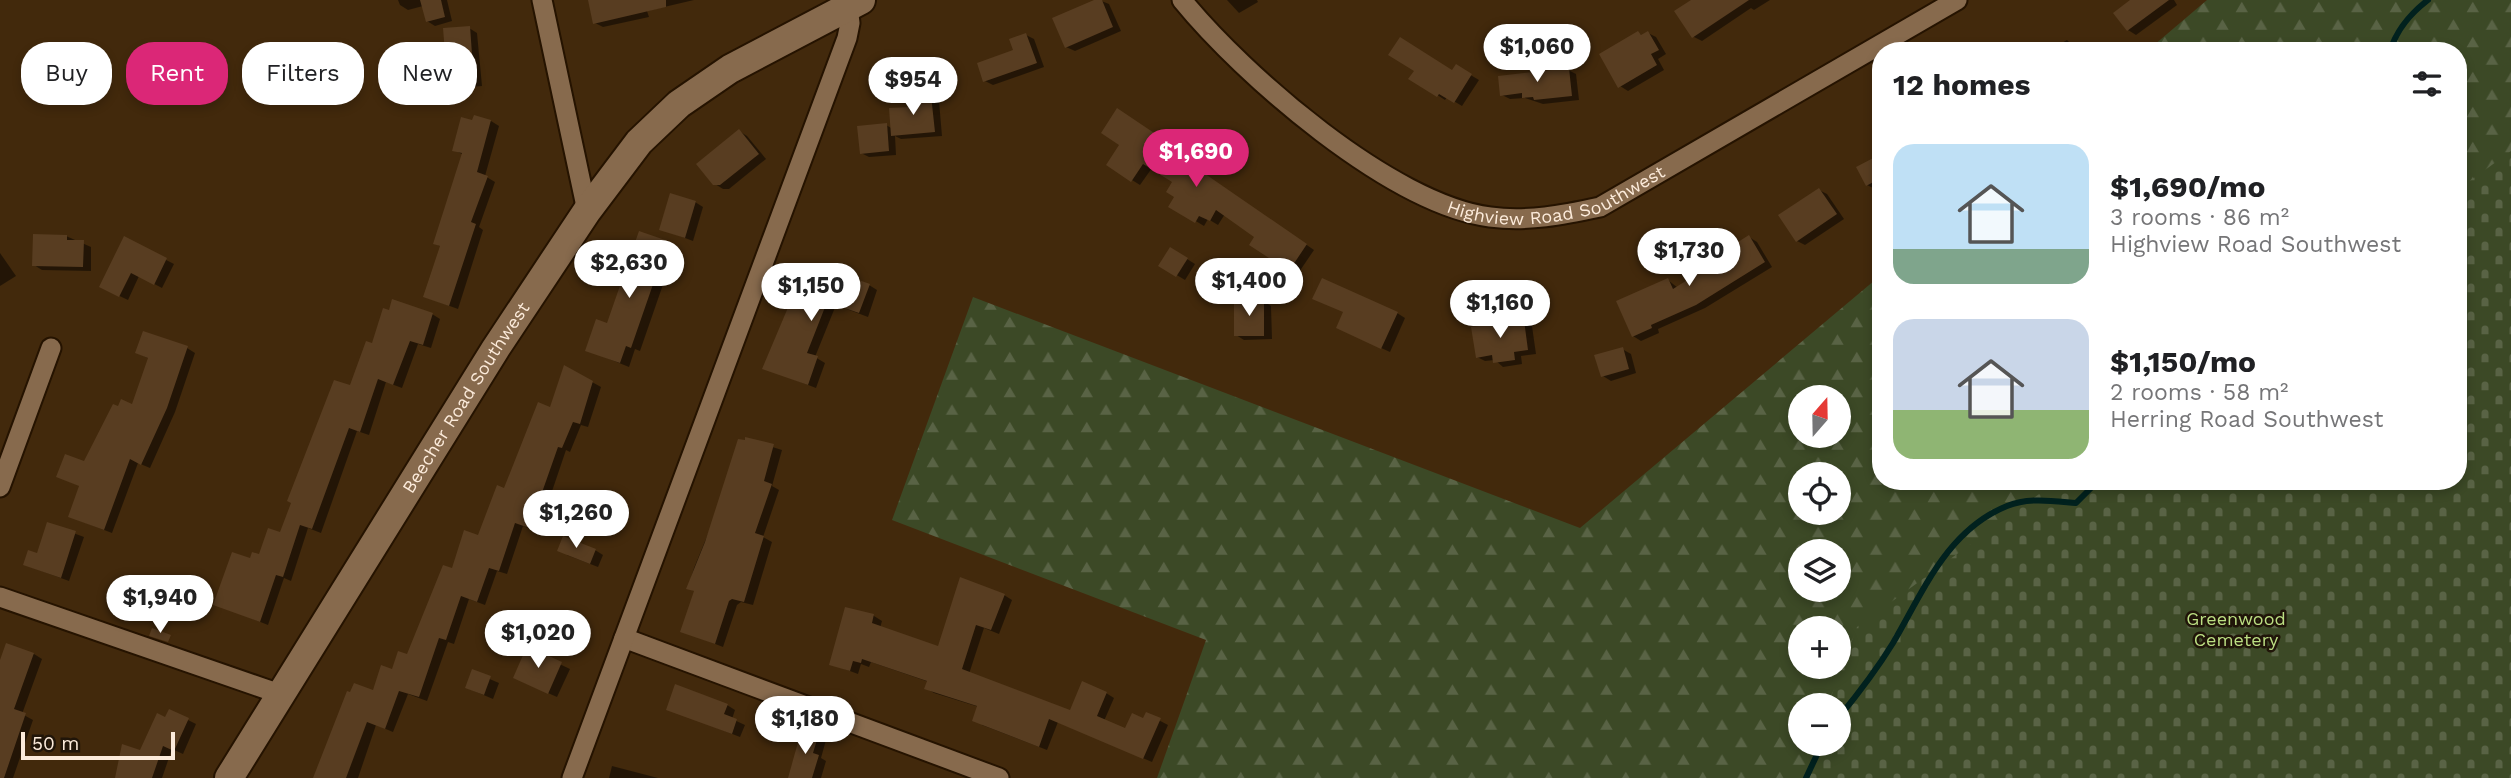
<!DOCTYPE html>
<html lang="en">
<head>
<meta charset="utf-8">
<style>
	body { margin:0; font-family:"Work Sans",sans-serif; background:#f6f6f6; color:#202124; height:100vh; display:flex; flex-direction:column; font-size:26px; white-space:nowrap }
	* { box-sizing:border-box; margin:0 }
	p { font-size:23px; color:#757577 }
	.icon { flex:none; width:38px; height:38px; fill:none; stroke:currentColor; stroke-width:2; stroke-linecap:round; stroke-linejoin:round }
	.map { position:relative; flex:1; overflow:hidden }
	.sheet { position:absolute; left:1872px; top:42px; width:595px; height:448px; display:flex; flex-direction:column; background:#fff; border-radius:28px; box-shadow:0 4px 10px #0003 }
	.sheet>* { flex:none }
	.guide { position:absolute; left:21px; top:42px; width:665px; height:63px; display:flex; gap:14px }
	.needle { width:46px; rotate:20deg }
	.controls { position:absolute; left:1788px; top:385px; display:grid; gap:14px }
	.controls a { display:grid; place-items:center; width:63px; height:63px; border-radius:50%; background:#fff; box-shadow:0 4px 10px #0003; font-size:35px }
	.scale { position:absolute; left:21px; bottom:18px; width:154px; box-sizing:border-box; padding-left:7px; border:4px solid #fcebdb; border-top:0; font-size:19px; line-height:24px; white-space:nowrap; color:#fcebdb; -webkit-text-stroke:5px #201509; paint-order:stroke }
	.price { position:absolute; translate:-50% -60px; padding:0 16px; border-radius:24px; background:#fff; color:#222; font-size:23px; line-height:46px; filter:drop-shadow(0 2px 4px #0008) }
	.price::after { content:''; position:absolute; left:50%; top:42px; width:21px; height:16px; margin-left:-10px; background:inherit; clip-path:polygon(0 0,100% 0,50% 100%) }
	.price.current { background:#db2777; color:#fff }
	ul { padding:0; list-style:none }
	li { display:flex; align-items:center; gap:21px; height:175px; padding:0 21px }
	li span { display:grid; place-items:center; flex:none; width:196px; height:140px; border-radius:21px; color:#555 }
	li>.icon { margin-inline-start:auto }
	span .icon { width:84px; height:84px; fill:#fffc; stroke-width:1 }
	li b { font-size:30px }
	h2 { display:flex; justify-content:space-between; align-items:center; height:84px; padding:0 21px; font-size:30px }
	.chip { padding:0 24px; border-radius:28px; background:#fff; box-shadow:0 4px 10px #0003; font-size:24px; line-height:63px }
	.chip.current { background:#db2777; color:#fff }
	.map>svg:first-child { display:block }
	.forest { fill:url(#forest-firs); fill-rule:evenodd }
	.cemetery { fill:url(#cemetery-stones) }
	.shadow { fill:#0007 }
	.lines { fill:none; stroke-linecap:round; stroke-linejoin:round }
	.stream { stroke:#01211e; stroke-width:6 }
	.building { fill:#583d21 }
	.street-casing { stroke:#251300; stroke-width:23 }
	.secondary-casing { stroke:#251300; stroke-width:32 }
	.street { stroke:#876a4d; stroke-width:19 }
	.secondary { stroke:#876a4d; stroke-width:28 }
	.labels { text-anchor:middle; stroke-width:5; stroke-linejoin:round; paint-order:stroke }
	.street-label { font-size:18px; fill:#fcebdb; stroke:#201509 }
	.park-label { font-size:18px; fill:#bcdf83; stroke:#201509 }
</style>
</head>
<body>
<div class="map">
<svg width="2511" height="778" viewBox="0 0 2511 778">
	<defs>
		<pattern id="forest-firs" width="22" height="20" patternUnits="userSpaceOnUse" patternTransform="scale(1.75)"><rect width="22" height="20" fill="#3c4926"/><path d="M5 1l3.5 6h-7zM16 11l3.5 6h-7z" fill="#596345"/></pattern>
		<pattern id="cemetery-stones" width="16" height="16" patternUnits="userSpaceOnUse" patternTransform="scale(1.75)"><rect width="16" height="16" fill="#3c4926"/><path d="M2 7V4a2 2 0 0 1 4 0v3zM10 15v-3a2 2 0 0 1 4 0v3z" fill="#596345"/></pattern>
	</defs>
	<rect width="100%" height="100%" fill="#42290c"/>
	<!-- forest -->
	<path class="forest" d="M2207 0H2511V619L1878 778H1157L1206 640 892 520 973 297 1580 528 1881 275V481H2459V51H2147ZM1801 397H1839V436H1801ZM1801 474H1839V513H1801ZM1801 551H1839V590H1801ZM1801 628H1839V667H1801ZM1801 705H1839V744H1801Z"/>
	<!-- cemetery -->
	<polygon class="cemetery" points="2511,151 2511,778 1802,778 1814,744 1839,744 1839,705 1828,705 1857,627 2057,481 2459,481 2459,189"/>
	<!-- shadow -->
	<g class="shadow">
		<polygon points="398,0 447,0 452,21 435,26 427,21 423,6 408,10 400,5"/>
		<polygon points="589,0 694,0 647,11 649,17 603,27 595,23"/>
		<polygon points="1099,0 1109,4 1121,31 1075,51 1066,47"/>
		<polygon points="1227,0 1257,0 1258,2 1239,13"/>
		<polygon points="1697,0 1770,0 1754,10 1751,8 1702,41 1694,37"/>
		<polygon points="2133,0 2174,0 2177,5 2136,35 2128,30"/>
		<polygon points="469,28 477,33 482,86 426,91 409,83 449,81"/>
		<polygon points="1638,33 1643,36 1648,33 1656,37 1666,54 1658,59 1664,70 1628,91 1620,86"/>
		<polygon points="1026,35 1034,39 1044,67 993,85 985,81 1015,51"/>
		<polygon points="2067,40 2078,51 2048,51"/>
		<polygon points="1457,67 1479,80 1462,106 1447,97 1445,100 1411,78 1453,72"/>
		<polygon points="1568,70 1576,74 1579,100 1543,104 1525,98 1510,99 1502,95"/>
		<polygon points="931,96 939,101 942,136 901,139 895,136 896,155 869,157 861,153 886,125 893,129"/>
		<polygon points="1125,115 1179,151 1176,155 1314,250 1297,275 1257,236 1225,214 1218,225 1208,219 1204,226 1171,206 1177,197 1174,182 1152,168 1140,185 1108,165 1122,145"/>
		<polygon points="491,121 499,126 485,176 495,182 479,227 483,230 458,309 425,297 442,247 435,244 464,155 454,150 474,123"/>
		<polygon points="739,131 747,136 766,159 729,189 723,189 715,184"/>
		<polygon points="1881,156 1881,187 1875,189 1867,185 1858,168"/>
		<polygon points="1819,190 1827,194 1844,219 1805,245 1797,241"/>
		<polygon points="695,202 703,207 693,241 661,229"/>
		<polygon points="640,233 676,247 640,351 635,349 629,367 587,350 608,325"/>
		<polygon points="66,236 91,247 91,271 42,270 34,265"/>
		<polygon points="1749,237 1757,242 1772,267 1705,308 1658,329 1659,333 1641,341 1633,336 1668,280 1678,288"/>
		<polygon points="125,239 174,264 162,288 139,276 128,300 109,291"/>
		<polygon points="1171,249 1195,264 1185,280 1160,265"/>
		<polygon points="0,253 16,276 0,286"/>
		<polygon points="869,285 877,290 868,317 836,305 815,357 825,363 816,388 764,368 805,304"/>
		<polygon points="1263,301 1271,306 1272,339 1244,340 1236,335"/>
		<polygon points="1397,313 1405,318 1390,352 1346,332"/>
		<polygon points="432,314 440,319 431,348 418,344 402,388 386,382 369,435 357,431 321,533 308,528 291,581 284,578 268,625 215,604 251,561 260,556 281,534 373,345"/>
		<polygon points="1524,322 1532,326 1536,354 1521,356 1522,364 1503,367 1495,360 1485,361 1477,357"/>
		<polygon points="187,348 195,353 175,412 150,468 138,463 112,533 78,520 80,486 58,477 85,464 134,406 150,359 137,353"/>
		<polygon points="1622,349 1631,354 1636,373 1611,381 1603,376"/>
		<polygon points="565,367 601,387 588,427 581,425 570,452 566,450 547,506 552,509 543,534 523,526 507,574 497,571 485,605 469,599 454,644 448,642 427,701 408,694 393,732 376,725 358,778 311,778 315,778 374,692 408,656 453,570 479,537 551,409"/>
		<polygon points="747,439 782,450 772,486 779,490 763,537 772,542 753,605 741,602 737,605 723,647 682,631 696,592 688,588 694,568"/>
		<polygon points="49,524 84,537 69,581 25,565 38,555"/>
		<polygon points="595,550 603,555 598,567 567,555"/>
		<polygon points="1004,595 1012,600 999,634 984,628 969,674 1071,712 1106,693 1114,698 1104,721 1126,731 1144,721 1147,714 1168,725 1152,762 1058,722 1047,750 982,725 979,707 934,693 926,688 929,682 871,662 869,667 861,664 858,674 831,664 846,609 874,616 882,621 880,628 939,648"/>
		<polygon points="528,649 570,669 557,697 523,682"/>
		<polygon points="34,654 42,659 22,714 33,720 13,778 0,778 0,665"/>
		<polygon points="473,672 499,683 493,699 467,688"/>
		<polygon points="727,705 735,710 732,719 745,725 740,737 668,709"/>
		<polygon points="170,711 196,724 183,754 172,749 162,778 117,778 141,752"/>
		<polygon points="818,735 826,740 821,758 826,761 821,778 790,778"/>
		<polygon points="612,766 658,778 609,778"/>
	</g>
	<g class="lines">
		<!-- stream -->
		<g class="stream">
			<path d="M2390 51C2397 29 2410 14 2428 0"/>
			<path d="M1839 717C1858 694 1877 669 1893 643 1923 592 1947 530 2007 506 2029 497 2053 501 2076 503L2091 488V481"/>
			<polyline points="1806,778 1822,744"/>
		</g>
	</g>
	<!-- building -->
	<g class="building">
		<polygon points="420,0 441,0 445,17 426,22"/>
		<polygon points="588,0 666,0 666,7 593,24"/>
		<polygon points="1094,0 1102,0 1113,27 1065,48 1052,18"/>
		<polygon points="1691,0 1749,0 1692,38 1674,11"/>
		<polygon points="2130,0 2169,0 2127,31 2113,13"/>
		<polygon points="470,26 474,82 417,87 407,84 411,69 447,78 443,28"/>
		<polygon points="1638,31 1641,35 1648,31 1659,50 1651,54 1657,65 1618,88 1599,54"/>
		<polygon points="1026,33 1037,63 983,82 977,63 1013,50 1009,39"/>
		<polygon points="1400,37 1452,70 1456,64 1472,74 1454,103 1439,94 1437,97 1408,79 1414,71 1388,55"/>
		<polygon points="1569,68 1572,96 1534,100 1533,97 1522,98 1522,93 1500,96 1498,76"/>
		<polygon points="931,95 935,132 891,136 889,108 910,107 909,96"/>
		<polygon points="1117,108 1172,145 1169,149 1307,244 1289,271 1249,245 1254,237 1216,210 1210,221 1199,216 1195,223 1168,207 1174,197 1166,192 1172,182 1143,164 1131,182 1106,165 1119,145 1101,133"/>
		<polygon points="474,115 491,120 477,172 488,176 471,222 476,224 449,306 423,297 440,246 433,244 462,153 452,151 461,117 472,120"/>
		<polygon points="887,123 889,151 860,154 857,126"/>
		<polygon points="739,129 759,154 720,185 713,185 696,164"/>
		<polygon points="1881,154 1881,178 1866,186 1856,167"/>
		<polygon points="1819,188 1837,214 1796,242 1778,215"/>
		<polygon points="670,193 696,201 685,238 659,230"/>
		<polygon points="639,231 668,241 631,348 626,346 620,363 585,351 596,319 607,323"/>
		<polygon points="33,234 67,235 67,240 84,240 83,267 32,266"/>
		<polygon points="1749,235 1765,262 1696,305 1651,325 1652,328 1632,337 1616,301 1668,278 1673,289 1708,267 1705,263"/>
		<polygon points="124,236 167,258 154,285 131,273 119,297 99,287"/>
		<polygon points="1170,247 1188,258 1176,277 1158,266"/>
		<polygon points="816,265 870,284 859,313 827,302 807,353 818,356 808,385 762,369 792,298 804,302"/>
		<polygon points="1322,278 1398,312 1381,349 1336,328 1343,312 1312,299"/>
		<polygon points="392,299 433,313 423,345 410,341 393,385 378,379 360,432 349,428 312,529 300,525 283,577 276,575 260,622 213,605 232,552 250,558 252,552 259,554 268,528 280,532 291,503 287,501 334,380 350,385 366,341 372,343 383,308 389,310"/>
		<rect x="1234" y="300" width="30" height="36"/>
		<polygon points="1524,320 1528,350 1514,352 1515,360 1493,363 1492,355 1476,358 1471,327"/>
		<polygon points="143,331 188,346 167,408 141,465 130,459 104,530 68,517 79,486 56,477 65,454 84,461 113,404 118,406 121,399 132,404 148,358 135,353"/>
		<polygon points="1623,347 1629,369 1601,377 1594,355"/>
		<polygon points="564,365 593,381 580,424 573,422 562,448 558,447 539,501 545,503 535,530 515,523 499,571 489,568 477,602 461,596 446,640 439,638 419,697 399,691 385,729 367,722 346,778 313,778 347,691 350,692 354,683 373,690 381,665 392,669 398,651 407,654 443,565 452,568 464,530 478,535 497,485 504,488 538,402 550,407"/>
		<polygon points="745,437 774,444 764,481 772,484 755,533 764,536 744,602 732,599 729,601 715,644 680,632 694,591 686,589 705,542 738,439 745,440"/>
		<polygon points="47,522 76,531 61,578 23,565 28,550 37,553"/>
		<polygon points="563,536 596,549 590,564 557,551"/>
		<polygon points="960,577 1005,594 991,630 976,625 962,669 1070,710 1082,681 1107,692 1097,716 1125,728 1132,713 1143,718 1146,712 1161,718 1143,759 1049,719 1039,747 972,721 977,706 924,689 927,681 862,659 861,663 853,661 850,671 829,665 845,607 874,614 872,623 938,646"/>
		<polygon points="152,628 171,635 168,642 149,636"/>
		<polygon points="6,643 34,653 14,709 26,713 4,778 0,778 0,660"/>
		<polygon points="527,646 562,662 548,694 513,678"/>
		<polygon points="472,669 491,676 484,695 465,688"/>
		<polygon points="675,684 728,704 724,714 737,719 732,734 666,710"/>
		<polygon points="169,709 189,718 174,751 163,746 152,778 115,778 122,744 140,750 157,713 165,717"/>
		<polygon points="802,728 819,733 813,753 819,755 812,778 788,778"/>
	</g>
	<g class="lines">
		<defs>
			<g id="street">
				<polyline points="542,0 587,211"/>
				<path id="s1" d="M1182 0C1244 76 1391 204 1490 217 1528 222 1563 215 1600 207L1957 0"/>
				<polyline points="0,487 51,348"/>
				<polyline points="0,597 280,694"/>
				<polyline points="624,638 999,778"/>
				<polyline points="572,778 847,38 850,23 848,6"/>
			</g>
			<g id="secondary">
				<path id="s2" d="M229 778 496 348 587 211 639 142 679 104 730 69 861 0"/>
			</g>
		</defs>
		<!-- street casing -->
		<use href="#street" class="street-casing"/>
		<!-- secondary casing -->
		<use href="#secondary" class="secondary-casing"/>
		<!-- street -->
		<use href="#street" class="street"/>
		<!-- secondary -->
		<use href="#secondary" class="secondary"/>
	</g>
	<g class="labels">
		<!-- street labels -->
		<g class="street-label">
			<text dy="6" stroke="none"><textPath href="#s1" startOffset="453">Highview Road Southwest</textPath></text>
			<text dy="6" stroke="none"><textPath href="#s2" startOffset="448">Beecher Road Southwest</textPath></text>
		</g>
		<!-- park labels -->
		<g class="park-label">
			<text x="2236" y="625">Greenwood<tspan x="2236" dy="21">Cemetery</tspan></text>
		</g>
	</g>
</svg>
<div class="controls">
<a><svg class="needle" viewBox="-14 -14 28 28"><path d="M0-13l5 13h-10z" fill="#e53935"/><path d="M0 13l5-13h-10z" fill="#757577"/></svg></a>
<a><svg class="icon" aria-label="locate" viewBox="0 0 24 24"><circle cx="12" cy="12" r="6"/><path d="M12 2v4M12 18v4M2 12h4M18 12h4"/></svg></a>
<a><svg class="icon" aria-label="layers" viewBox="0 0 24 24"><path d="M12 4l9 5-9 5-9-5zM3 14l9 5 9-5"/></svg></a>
<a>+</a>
<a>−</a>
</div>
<div class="scale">50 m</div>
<b class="price" style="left:1537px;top:84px">$1,060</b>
<b class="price" style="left:913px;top:117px">$954</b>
<b class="price current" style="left:1196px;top:189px">$1,690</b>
<b class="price" style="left:1689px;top:288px">$1,730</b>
<b class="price" style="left:629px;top:300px">$2,630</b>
<b class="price" style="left:1249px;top:318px">$1,400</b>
<b class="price" style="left:811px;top:323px">$1,150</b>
<b class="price" style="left:1500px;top:340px">$1,160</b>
<b class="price" style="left:576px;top:550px">$1,260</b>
<b class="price" style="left:160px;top:635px">$1,940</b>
<b class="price" style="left:538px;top:670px">$1,020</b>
<b class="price" style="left:805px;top:756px">$1,180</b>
<div class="guide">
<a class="chip">Buy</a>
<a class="chip current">Rent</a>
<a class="chip">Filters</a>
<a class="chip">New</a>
</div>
<section class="sheet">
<h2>12 homes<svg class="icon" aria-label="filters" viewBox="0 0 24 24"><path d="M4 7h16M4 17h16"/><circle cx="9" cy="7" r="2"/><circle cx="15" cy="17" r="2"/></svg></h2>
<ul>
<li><span style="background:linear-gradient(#bfe0f5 75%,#7fa58c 0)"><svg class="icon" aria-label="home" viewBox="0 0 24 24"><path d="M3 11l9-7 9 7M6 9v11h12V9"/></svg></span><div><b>$1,690/mo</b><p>3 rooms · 86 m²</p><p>Highview Road Southwest</p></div></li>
<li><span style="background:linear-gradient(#c9d6e8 65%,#8fb573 0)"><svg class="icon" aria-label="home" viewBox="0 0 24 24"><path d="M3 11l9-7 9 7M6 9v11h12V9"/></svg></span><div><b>$1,150/mo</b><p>2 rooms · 58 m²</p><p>Herring Road Southwest</p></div></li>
</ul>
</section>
</div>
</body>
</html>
